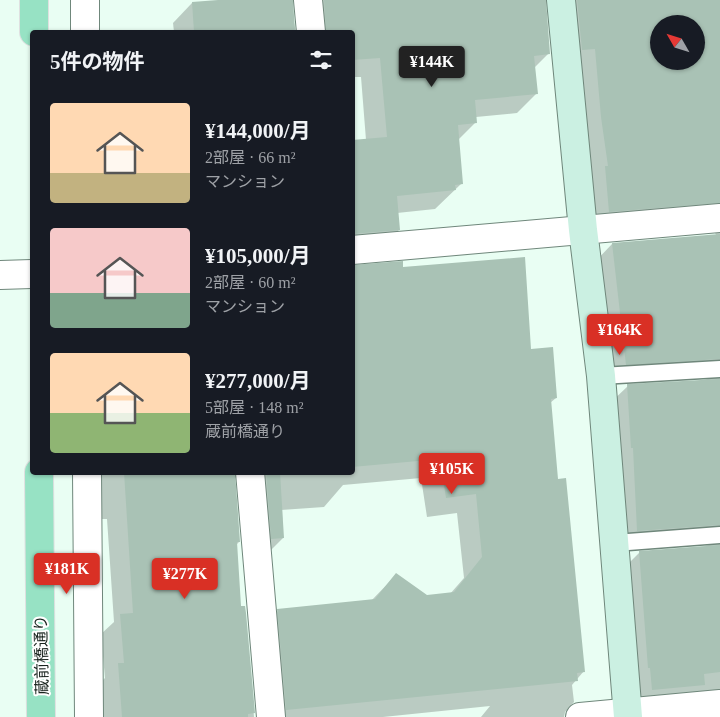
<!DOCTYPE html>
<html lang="ja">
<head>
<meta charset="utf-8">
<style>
	body { margin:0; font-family:"Times New Roman","Noto Sans JP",serif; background:#20242c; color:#f1f3f6; height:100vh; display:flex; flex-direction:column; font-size:19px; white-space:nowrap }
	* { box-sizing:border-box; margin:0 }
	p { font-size:16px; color:#9ea1a6 }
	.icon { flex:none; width:28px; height:28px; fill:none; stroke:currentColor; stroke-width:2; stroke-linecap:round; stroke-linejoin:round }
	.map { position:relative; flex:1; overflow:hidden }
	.details { position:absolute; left:30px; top:30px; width:325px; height:445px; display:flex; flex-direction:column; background:#171b24; border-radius:5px; box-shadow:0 1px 4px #0004 }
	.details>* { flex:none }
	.needle { width:32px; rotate:309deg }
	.buttons { position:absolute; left:650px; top:15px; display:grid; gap:10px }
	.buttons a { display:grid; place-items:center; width:55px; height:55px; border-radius:50%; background:#171b24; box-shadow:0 1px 4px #0004; font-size:25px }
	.price { position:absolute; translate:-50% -42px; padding:0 11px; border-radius:5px; background:#d93025; color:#fff; font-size:16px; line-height:32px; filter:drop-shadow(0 1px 2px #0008) }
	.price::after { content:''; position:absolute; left:50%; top:30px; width:15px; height:11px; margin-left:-8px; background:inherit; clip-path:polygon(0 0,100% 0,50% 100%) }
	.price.selected { background:#222; color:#fff }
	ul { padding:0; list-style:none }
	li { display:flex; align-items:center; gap:15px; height:125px; padding:0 20px }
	li span { display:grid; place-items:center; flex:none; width:140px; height:100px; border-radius:5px; color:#555 }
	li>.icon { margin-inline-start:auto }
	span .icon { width:60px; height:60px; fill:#fffc; stroke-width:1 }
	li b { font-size:21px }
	h2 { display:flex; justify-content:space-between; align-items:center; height:60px; padding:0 20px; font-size:21px }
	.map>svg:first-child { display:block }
	.shadow { fill:#0003; fill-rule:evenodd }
	.building { fill:#a9c2b5; fill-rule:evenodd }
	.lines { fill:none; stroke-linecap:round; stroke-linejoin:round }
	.lane-casing { stroke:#6f877b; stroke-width:19 }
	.street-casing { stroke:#6f877b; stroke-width:30 }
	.secondary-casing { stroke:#6f877b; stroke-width:30 }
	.primary-casing { stroke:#dfe0e0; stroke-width:30 }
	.lane { stroke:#fff; stroke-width:16 }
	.street { stroke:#fff; stroke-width:28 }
	.secondary { stroke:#cbf0e2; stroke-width:28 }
	.primary { stroke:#97e2c4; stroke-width:28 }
	.labels { text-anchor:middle; stroke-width:4; stroke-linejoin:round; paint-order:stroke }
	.street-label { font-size:16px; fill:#19231e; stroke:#fff }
</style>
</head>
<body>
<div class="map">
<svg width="720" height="717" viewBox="0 0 720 717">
	<rect width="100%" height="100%" fill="#e9fef3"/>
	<!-- shadow -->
	<g class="shadow">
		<polygon points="233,0 289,0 296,32 174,32 173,23 192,3"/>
		<polygon points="313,0 545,0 549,53 534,68 536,94 517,113 476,117 476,122 458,140 461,184 435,209 397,213 399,230 379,249 352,251 352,141 366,140 361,77 352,77 352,32 305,32"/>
		<path d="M572 0H720V717L634 713 620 572 640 552 709 546 699 544 618 550 608 405 628 386 708 380 699 378 607 384 593 264 612 244 716 235 713 228 590 231ZM659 24H696V61H659Z"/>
		<polygon points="352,265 402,268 530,351 556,398 550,403 557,480 584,671 572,685 574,702 565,712 564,717 481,717 490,706 383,717 266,717 259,630 278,611 371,601 396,575 427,596 450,594 464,578 457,513 427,517 421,478 343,485 324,507 281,510 283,538 264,557 244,483 233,476 239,542 236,545 240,608 245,613 254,717 102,717 99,684 105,678 101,634 114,622 107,519 102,519 99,488 102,485 101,472 352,472"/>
	</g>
	<!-- building -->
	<g class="building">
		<polygon points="218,0 293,0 295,32 194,32 192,2"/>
		<polygon points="324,0 546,0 550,54 534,56 538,94 475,100 477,123 458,125 463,184 455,185 456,190 397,196 400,230 352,234 352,140 387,137 380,58 352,60 352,32 326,32"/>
		<path d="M577 0H720V203L609 212 605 166H608L601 117 595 49 582 50ZM659 24H696V61H659Z"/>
		<polygon points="720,234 720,359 626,365 612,243"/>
		<polygon points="525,257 531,349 553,347 557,398 551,399 558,479 566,478 585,672 577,673 578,681 286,710 277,609 375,599 396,573 427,595 454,592 482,557 476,494 446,498 440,459 352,467 352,265 403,261 403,267"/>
		<polygon points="720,379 720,525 637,531 633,448 631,448 627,384"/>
		<polygon points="124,472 235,472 240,542 237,542 241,606 245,606 246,613 255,713 248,714 248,717 122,717 118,663 124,663 120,614 133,613"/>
		<polygon points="266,472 280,472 284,538 271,539"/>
		<polygon points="720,545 720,672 704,674 705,685 652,690 650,668 648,668 639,551"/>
	</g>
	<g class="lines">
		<defs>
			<g id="lane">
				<polyline points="601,376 720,369"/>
				<polyline points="615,543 720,535"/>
			</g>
			<g id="street">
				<polyline points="308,0 311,32"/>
				<polyline points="85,32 85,0"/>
				<polyline points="352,250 720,218"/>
				<polyline points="0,275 32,274"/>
				<polyline points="87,472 89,717"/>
				<polyline points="250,472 271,717"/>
				<polyline points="580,717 720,704"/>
			</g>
			<polyline id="secondary" points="561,0 583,230 601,376 628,717"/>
			<g id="primary">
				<polyline points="34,0 34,32"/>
				<polyline points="39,472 41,717"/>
			</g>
		</defs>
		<!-- lane casing -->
		<use href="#lane" class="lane-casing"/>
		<!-- street casing -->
		<use href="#street" class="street-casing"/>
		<!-- secondary casing -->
		<use href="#secondary" class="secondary-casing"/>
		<!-- primary casing -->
		<use href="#primary" class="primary-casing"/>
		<!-- lane -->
		<use href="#lane" class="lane"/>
		<!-- street -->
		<use href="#street" class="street"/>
		<!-- secondary -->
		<use href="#secondary" class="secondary"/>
		<!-- primary -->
		<use href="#primary" class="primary"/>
	</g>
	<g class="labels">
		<!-- street labels -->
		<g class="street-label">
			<text transform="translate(41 655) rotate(-91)" y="6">蔵前橋通り</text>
		</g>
	</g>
</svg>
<div class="buttons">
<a><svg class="needle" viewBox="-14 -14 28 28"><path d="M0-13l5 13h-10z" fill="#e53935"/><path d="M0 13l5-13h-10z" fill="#9ea1a6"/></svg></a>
</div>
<b class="price selected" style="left:432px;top:88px">¥144K</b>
<b class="price" style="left:620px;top:356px">¥164K</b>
<b class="price" style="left:452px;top:495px">¥105K</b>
<b class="price" style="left:67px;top:595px">¥181K</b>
<b class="price" style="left:185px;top:600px">¥277K</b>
<section class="details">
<h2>5件の物件<svg class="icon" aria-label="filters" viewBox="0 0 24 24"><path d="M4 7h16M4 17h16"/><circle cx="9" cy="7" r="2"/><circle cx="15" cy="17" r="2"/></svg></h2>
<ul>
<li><span style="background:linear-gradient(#ffd9b3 70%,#c2b280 0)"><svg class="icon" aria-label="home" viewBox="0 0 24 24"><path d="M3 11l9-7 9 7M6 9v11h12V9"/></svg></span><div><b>¥144,000/月</b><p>2部屋 · 66 m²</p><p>マンション</p></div></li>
<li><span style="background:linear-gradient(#f6c9c9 65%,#7fa58c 0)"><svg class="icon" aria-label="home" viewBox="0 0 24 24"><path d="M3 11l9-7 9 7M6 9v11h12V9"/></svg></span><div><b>¥105,000/月</b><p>2部屋 · 60 m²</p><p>マンション</p></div></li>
<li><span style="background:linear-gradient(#ffd9b3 60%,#8fb573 0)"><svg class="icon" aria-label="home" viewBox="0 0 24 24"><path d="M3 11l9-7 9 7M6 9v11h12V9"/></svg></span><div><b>¥277,000/月</b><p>5部屋 · 148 m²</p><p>蔵前橋通り</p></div></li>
</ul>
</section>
</div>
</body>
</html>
